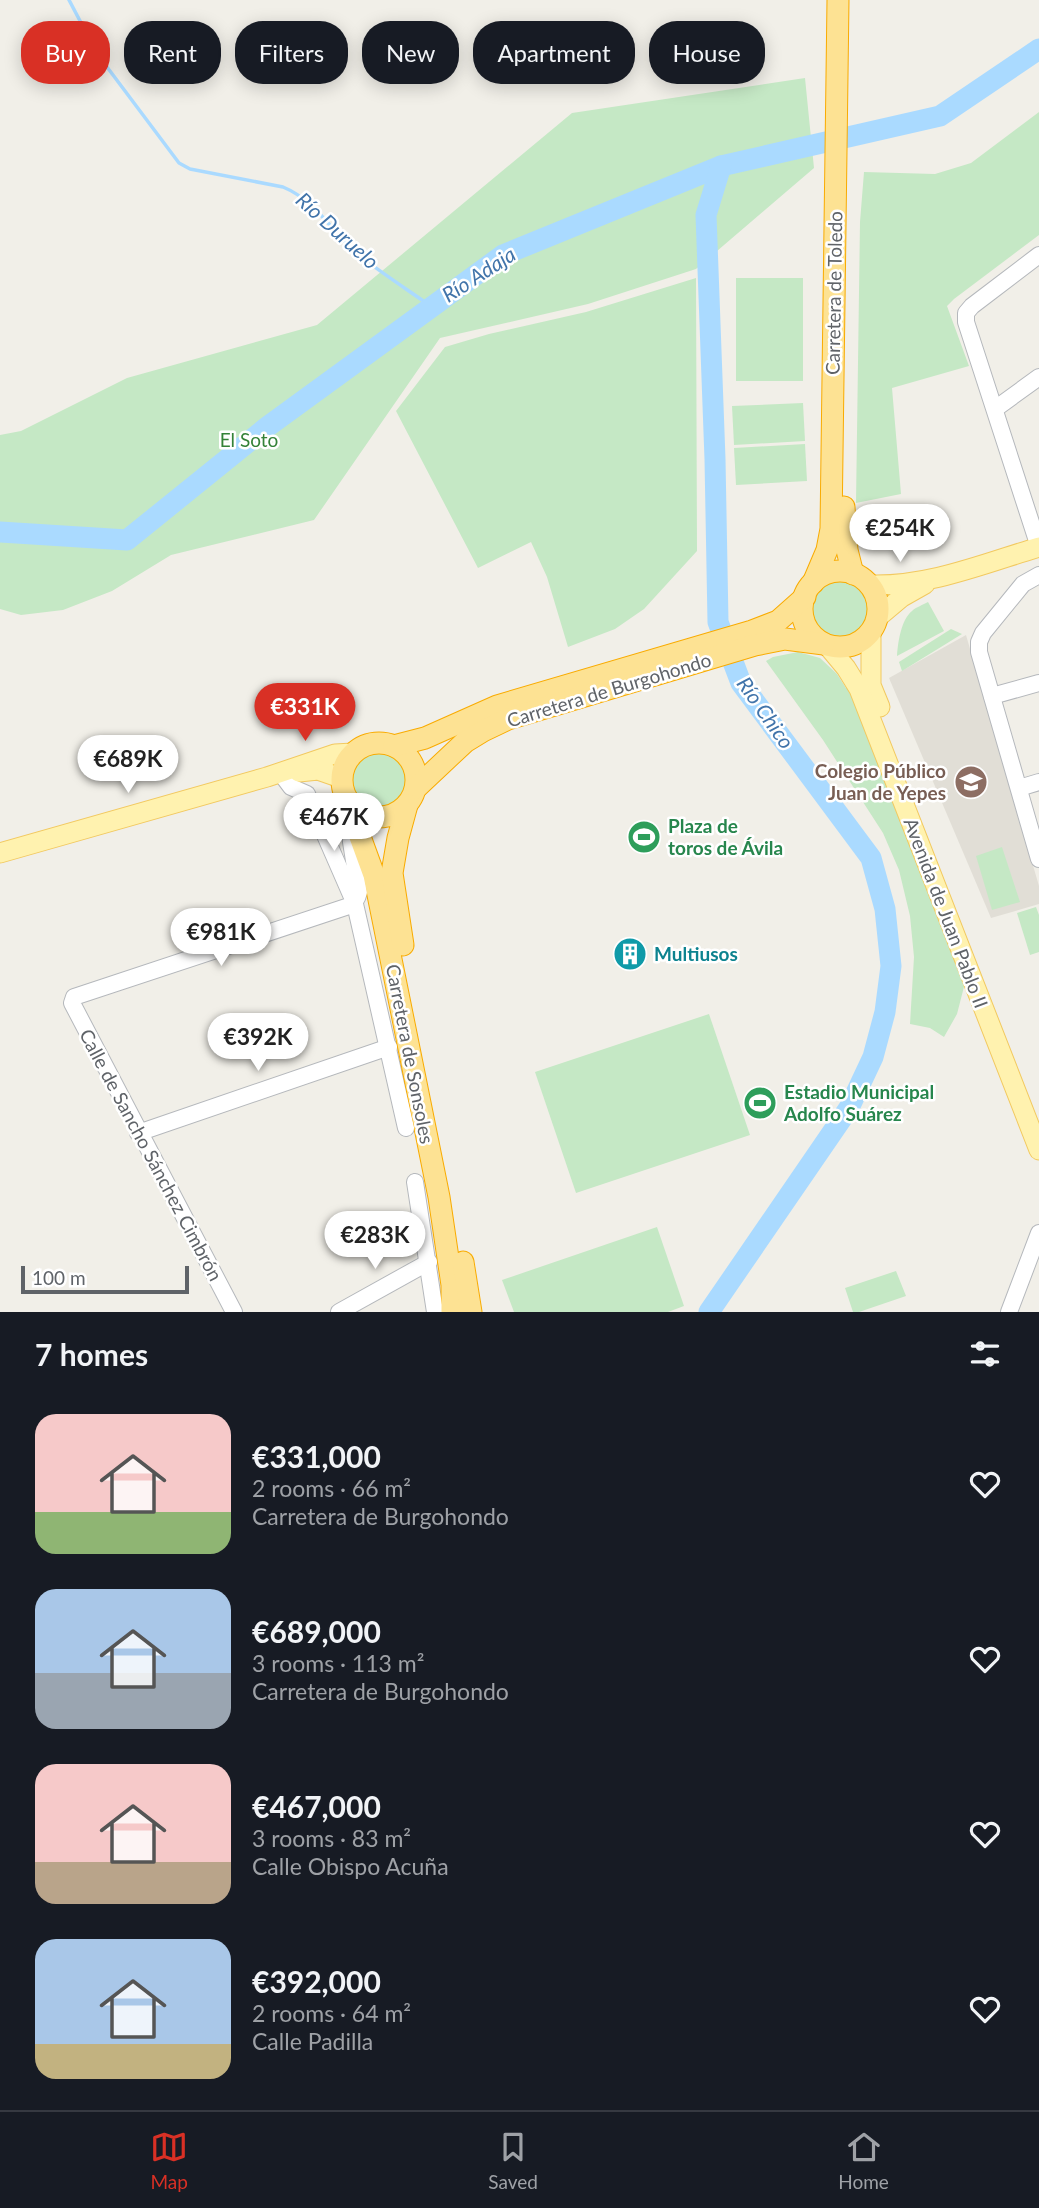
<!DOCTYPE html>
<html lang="en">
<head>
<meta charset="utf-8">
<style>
	body { margin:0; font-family:Lato,sans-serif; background:#242831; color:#f1f3f6; height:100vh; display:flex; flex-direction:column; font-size:26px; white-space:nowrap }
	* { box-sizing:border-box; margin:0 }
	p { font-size:23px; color:#9ea1a6 }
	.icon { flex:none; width:38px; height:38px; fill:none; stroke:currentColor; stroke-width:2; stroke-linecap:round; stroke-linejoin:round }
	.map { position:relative; height:1312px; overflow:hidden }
	.drawer { display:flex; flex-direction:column; background:#171b24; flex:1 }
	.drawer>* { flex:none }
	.guide { position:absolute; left:21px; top:21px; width:998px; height:63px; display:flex; gap:14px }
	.scale { position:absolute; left:21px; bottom:18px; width:168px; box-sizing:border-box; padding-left:7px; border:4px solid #5f6368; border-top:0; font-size:19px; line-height:24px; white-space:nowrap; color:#5f6368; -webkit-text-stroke:5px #fff; paint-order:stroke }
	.price { position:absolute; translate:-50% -60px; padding:0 16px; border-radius:24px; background:#fff; color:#222; font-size:23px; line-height:46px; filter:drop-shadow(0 2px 4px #0008) }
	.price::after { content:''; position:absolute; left:50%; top:42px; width:21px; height:16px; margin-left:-10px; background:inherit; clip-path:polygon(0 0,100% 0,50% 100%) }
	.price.selected { background:#d93025; color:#fff }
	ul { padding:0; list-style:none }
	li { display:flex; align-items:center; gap:21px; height:175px; padding:0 35px }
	li span { display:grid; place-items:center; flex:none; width:196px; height:140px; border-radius:21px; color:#555 }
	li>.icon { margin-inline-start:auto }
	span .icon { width:84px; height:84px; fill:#fffc; stroke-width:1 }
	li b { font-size:30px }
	h2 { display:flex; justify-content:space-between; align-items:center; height:84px; padding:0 35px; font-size:30px }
	.tag { padding:0 24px; border-radius:28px; background:#171b24; box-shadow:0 4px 18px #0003; font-size:24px; line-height:63px }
	.tag.selected { background:#d93025; color:#fff }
	.tab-bar { display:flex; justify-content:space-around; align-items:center; height:98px; border-top:2px solid #363941; background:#171b24; font-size:19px; color:#9ea1a6 }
	.tab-bar a { display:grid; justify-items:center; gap:4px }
	.tab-bar .selected { color:#d93025 }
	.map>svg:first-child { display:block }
	.education { fill:#e1ded6 }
	.green { fill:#c5e8c5 }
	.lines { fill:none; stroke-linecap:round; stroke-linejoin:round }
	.stream { stroke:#aadaff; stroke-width:3.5 }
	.river { stroke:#aadaff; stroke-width:21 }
	.minor-casing { stroke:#b5b8bc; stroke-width:18 }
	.major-casing { stroke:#f2c960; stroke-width:21 }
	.highway-casing { stroke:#f9ab00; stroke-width:23 }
	.minor { stroke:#fff; stroke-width:16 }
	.major { stroke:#fff2af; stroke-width:19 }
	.highway { stroke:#fde293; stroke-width:21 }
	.labels { text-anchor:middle; stroke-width:5; stroke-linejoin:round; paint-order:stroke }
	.street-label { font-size:19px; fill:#5f6368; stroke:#fff }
	.park-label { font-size:19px; fill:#348238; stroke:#fff }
	.education-label { font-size:19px; font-weight:bold; fill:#785e54; stroke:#fff; text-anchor:end }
	.leisure-label { font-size:19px; font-weight:bold; fill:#27864d; stroke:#fff; text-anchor:start }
	.culture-label { font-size:19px; font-weight:bold; fill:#0d838f; stroke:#fff; text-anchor:start }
	.water-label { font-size:21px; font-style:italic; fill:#4174aa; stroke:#fff }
</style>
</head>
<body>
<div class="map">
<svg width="1039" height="1312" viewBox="0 0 1039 1312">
	<rect width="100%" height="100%" fill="#f1efe8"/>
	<!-- education -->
	<polygon class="education" points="966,635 1039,886 1039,904 991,918 889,678"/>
	<!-- green -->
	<g class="green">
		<polygon points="805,78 814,168 696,269 588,304 440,338 314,520 171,555 112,591 63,610 21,615 0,609 0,435 21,431 127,378 317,325 572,113"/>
		<polygon points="1039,112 1039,235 954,299 947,306 969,366 892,388 901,494 856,503 860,222 864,172 935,174 971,163"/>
		<polygon points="696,278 697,551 644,609 615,629 568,647 547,577 531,542 478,568 396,411 445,347 489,334 586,312"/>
		<rect x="736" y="278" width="67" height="103"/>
		<polygon points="803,403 805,441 734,445 732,406"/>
		<polygon points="805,444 807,481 736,485 734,448"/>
		<circle cx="840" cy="609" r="30"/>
		<path d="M928 602 944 631 897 656C898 642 901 620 912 611 916 607 923 605 928 602Z"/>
		<polygon points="951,629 962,634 902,671 899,662"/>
		<polygon points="798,652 820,658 837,674 846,688 851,686 966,979 957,1014 944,1037 930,1028 910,1024 914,957 910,916 899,870 883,833 823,740 766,661 773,657"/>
		<circle cx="379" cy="781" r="28"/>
		<polygon points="1002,847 1020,902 992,910 976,856"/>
		<polygon points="1036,907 1039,915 1039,952 1030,955 1017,913"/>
		<polygon points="709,1014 750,1135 576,1193 535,1072"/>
		<polygon points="657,1227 684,1306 668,1312 514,1312 502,1280"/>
		<polygon points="896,1271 906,1296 859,1312 853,1312 845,1288"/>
	</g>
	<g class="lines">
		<!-- stream -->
		<path class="stream" d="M69 0 98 55 179 163 190 169 283 187C317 201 333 234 360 256 383 274 408 290 432 307"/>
		<!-- river -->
		<g class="river">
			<polyline points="0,532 127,540 267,427 503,255 721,166 940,116 1039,49"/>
			<polyline points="709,1312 849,1108 873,1057 885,1012 891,966 885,909 871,858 741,683 718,622 715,459 706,215 721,166"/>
		</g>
		<defs>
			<g id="minor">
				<polyline points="995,409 1039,377"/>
				<polyline points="1039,547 966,322 966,313 972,306 1039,255"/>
				<polyline points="1039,575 1023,584 983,633 979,642 979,652 1039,859"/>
				<polyline points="992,696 1039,683"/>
				<polyline points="282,775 291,787 307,794 355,904 406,1128"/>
				<polyline points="1019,788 1039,782"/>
				<polyline points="350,823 351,842 359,892 357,898"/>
				<polyline points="138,1133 389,1047"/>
				<polyline points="415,1182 435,1312"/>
				<polyline points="234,1312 72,1003 74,997 355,904"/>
				<polyline points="339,1312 429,1262"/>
				<polyline points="1009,1312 1039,1233"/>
			</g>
			<g id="major">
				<path d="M869 585C928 587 983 564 1039 547"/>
				<polyline points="877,618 902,597 925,584"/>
				<polyline points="871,631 871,685 880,707"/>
				<polyline points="826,644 846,668 859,689 1039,1150"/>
				<polyline points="299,772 318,770 341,778"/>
				<polyline points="0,853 267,777 335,754 353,753"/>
			</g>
			<g id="highway">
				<polyline points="844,507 847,550 853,574"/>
				<circle cx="840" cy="609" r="38"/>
				<polyline points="813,583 827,550 831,529 838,0"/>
				<circle cx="379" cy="780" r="37"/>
				<polyline points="394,746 425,738 497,706 752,631 778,621 805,597"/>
				<polyline points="416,788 465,742 483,731 508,719 755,645 785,639 824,644"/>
				<polyline points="347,801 374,875 439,1197 452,1285 452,1312"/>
				<polyline points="403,945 392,873 398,838 407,805"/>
				<polyline points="463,1262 471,1312"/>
			</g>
		</defs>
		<!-- minor casing -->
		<use href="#minor" class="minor-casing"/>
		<!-- major casing -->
		<use href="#major" class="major-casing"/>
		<!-- highway casing -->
		<use href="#highway" class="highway-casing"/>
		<!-- minor -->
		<use href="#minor" class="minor"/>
		<!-- major -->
		<use href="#major" class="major"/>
		<!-- highway -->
		<use href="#highway" class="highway"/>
	</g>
	<!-- icons -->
	<defs>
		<symbol id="school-disc" viewBox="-11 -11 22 22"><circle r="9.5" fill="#8d6e63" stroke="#fff"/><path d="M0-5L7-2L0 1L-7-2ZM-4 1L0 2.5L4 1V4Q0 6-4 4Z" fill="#fff"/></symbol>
		<symbol id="stadium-disc" viewBox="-11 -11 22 22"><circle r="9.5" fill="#2e9e5b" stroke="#fff"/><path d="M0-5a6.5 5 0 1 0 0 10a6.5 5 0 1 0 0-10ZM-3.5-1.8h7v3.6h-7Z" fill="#fff"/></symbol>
		<symbol id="building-disc" viewBox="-11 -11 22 22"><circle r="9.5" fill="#0f9aa8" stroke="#fff"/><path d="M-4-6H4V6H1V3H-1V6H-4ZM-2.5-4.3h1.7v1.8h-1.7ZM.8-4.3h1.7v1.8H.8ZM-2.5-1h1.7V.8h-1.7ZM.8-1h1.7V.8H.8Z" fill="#fff"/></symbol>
	</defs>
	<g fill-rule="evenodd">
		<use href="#school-disc" x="952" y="763" width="38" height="38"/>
		<use href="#stadium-disc" x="625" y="818" width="38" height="38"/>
		<use href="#building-disc" x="611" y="935" width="38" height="38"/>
		<use href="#stadium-disc" x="741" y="1084" width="38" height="38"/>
	</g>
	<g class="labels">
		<!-- street labels -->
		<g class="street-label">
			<text transform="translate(834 293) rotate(-89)" y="7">Carretera de Toledo</text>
			<text transform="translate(609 690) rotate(-17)" y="7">Carretera de Burgohondo</text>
			<text transform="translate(946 913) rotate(69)" y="7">Avenida de Juan Pablo II</text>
			<text transform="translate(410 1054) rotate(79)" y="7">Carretera de Sonsoles</text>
			<text transform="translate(151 1155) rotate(62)" y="7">Calle de Sancho Sánchez Cimbrón</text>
		</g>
		<!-- park labels -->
		<g class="park-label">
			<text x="249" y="447">El Soto</text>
		</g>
		<!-- education labels -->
		<g class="education-label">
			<text x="946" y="778">Colegio Público<tspan x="946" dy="22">Juan de Yepes</tspan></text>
		</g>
		<!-- leisure labels -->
		<g class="leisure-label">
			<text x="668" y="833">Plaza de<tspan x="668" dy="22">toros de Ávila</tspan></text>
			<text x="784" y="1099">Estadio Municipal<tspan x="784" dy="22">Adolfo Suárez</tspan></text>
		</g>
		<!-- culture labels -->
		<g class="culture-label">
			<text x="654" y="961">Multiusos</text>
		</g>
		<!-- water labels -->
		<g class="water-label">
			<text transform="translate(337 231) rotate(42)" y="7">Río Duruelo</text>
			<text transform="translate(479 275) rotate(-33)" y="7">Río Adaja</text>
			<text transform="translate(765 713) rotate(55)" y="7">Río Chico</text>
		</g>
	</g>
</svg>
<div class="scale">100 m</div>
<b class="price" style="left:900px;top:564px">€254K</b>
<b class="price selected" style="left:305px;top:743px">€331K</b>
<b class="price" style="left:128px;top:795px">€689K</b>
<b class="price" style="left:334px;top:853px">€467K</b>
<b class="price" style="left:221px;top:968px">€981K</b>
<b class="price" style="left:258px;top:1073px">€392K</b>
<b class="price" style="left:375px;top:1271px">€283K</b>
<div class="guide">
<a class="tag selected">Buy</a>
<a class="tag">Rent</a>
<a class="tag">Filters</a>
<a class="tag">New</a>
<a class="tag">Apartment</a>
<a class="tag">House</a>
</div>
</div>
<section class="drawer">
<h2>7 homes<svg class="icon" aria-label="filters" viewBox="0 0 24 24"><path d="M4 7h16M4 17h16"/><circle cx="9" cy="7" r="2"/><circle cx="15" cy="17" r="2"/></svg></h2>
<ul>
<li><span style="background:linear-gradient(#f6c9c9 70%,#8fb573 0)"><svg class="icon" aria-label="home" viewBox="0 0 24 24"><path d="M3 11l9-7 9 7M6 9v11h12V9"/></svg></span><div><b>€331,000</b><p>2 rooms · 66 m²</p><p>Carretera de Burgohondo</p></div><svg class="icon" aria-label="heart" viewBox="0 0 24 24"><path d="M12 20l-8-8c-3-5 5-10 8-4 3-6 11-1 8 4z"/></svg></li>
<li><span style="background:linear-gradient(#a9c7e8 60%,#9aa5b1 0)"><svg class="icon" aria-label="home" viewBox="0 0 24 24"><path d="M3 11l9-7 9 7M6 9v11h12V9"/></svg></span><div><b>€689,000</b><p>3 rooms · 113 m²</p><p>Carretera de Burgohondo</p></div><svg class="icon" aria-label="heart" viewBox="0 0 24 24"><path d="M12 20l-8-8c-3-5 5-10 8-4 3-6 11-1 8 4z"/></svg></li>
<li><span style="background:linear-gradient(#f6c9c9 70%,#b9a48a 0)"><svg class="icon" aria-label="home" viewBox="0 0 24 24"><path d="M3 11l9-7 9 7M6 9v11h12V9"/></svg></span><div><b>€467,000</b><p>3 rooms · 83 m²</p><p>Calle Obispo Acuña</p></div><svg class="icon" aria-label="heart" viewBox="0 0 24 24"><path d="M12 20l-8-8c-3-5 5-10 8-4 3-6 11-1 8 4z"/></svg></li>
<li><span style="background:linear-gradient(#a9c7e8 75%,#c2b280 0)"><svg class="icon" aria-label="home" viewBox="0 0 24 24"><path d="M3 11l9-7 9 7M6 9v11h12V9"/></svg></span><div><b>€392,000</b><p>2 rooms · 64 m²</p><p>Calle Padilla</p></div><svg class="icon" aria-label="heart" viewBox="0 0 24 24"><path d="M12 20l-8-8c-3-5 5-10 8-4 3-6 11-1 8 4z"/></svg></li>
</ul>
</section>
<nav class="tab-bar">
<a class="selected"><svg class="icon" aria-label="map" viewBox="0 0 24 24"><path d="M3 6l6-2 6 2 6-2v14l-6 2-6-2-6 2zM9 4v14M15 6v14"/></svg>Map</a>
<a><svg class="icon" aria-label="saved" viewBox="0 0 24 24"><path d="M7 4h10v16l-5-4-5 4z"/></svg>Saved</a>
<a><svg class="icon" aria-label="home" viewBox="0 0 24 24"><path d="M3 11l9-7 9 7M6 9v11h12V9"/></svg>Home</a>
</nav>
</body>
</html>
